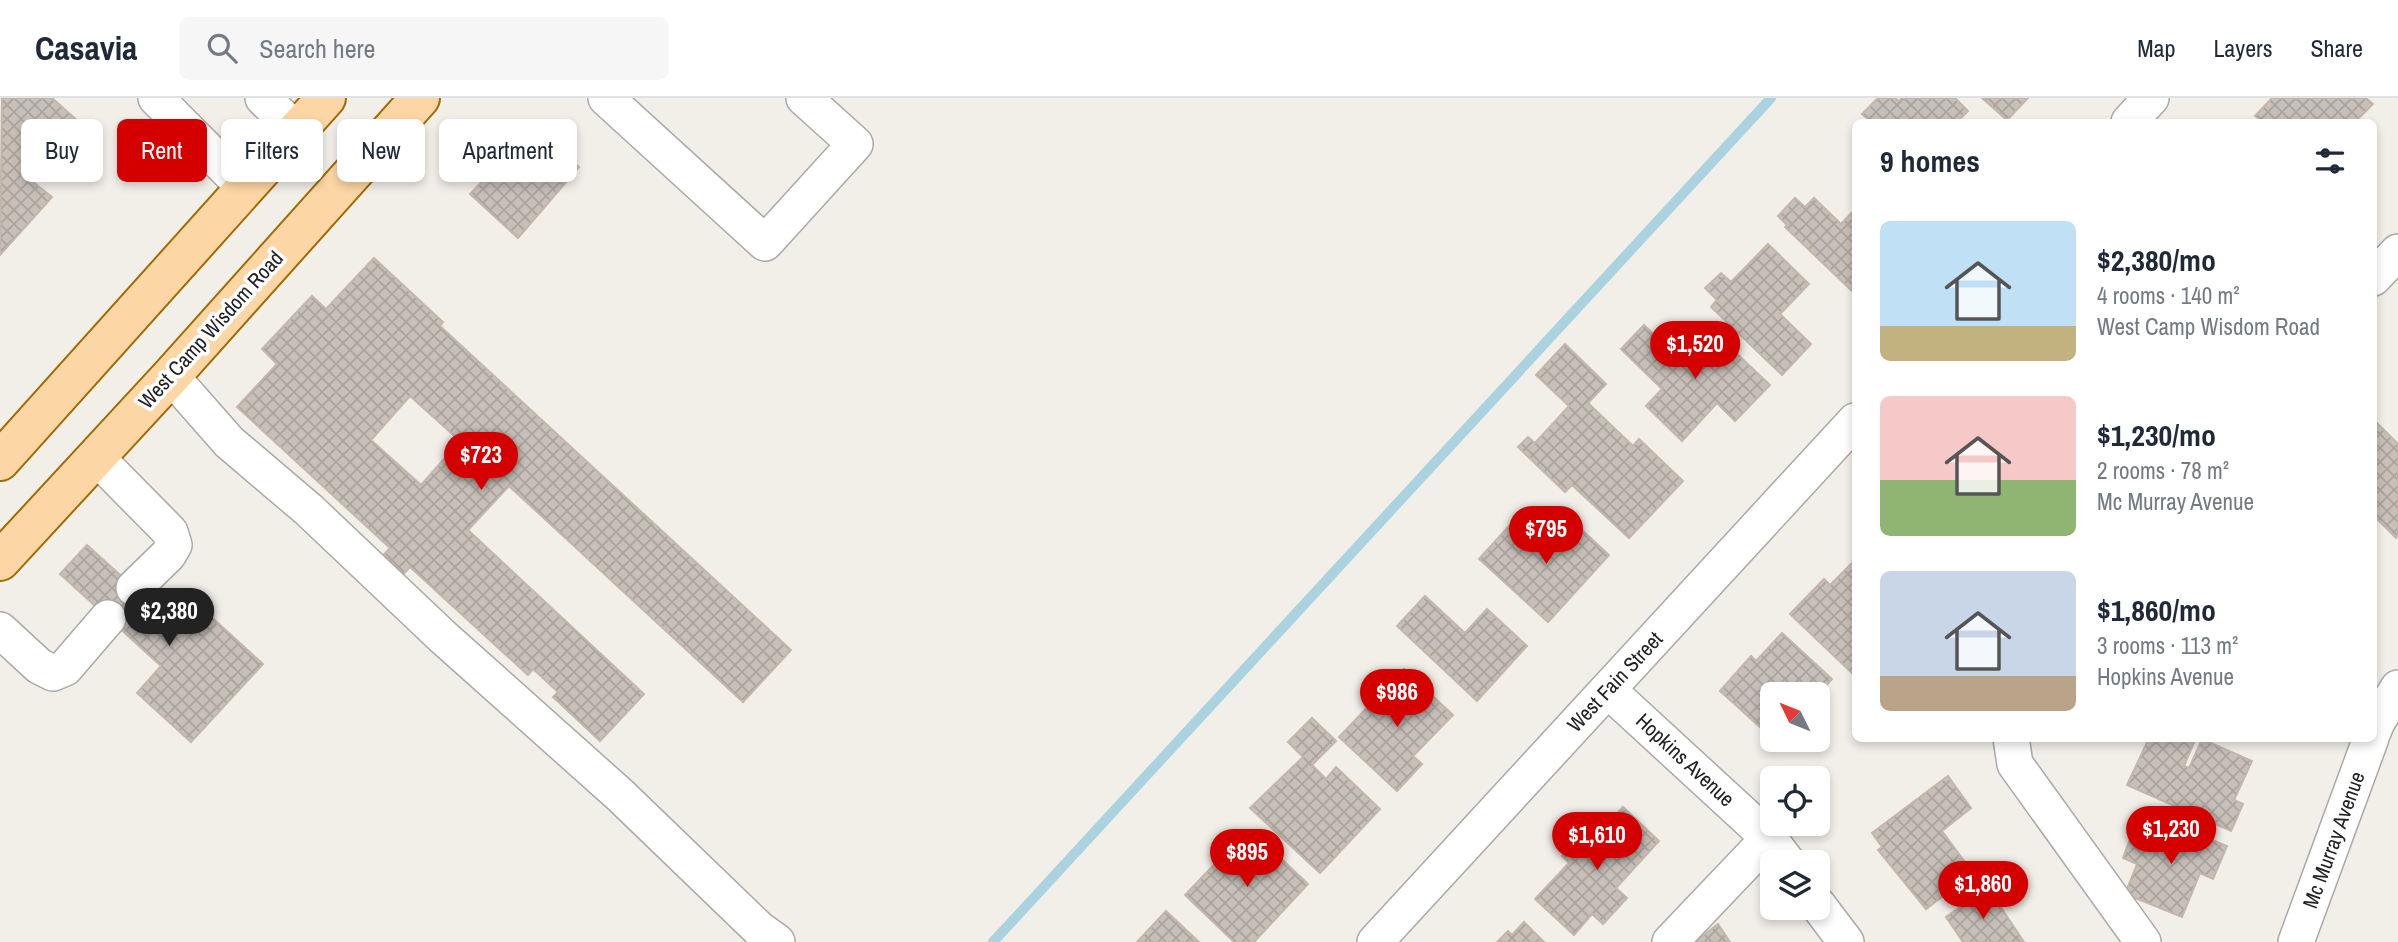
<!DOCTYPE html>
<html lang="en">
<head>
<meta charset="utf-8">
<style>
	body { margin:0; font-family:"Archivo Narrow",sans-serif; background:#f6f6f7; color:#1f2937; height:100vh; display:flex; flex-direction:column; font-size:26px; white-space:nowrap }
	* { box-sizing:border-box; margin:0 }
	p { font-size:23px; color:#747a83 }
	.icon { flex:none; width:38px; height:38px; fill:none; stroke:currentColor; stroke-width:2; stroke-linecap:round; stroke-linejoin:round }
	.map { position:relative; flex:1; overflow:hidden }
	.details { position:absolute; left:1852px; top:21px; width:525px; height:623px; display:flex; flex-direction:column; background:#fff; border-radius:10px; box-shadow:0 4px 10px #0003 }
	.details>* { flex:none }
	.top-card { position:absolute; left:21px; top:21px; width:665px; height:63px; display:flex; gap:14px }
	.needle { width:46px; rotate:313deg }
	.buttons { position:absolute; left:1760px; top:584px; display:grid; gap:14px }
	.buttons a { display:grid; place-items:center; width:70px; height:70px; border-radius:10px; background:#fff; box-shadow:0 4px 10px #0003; font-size:35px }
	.price { position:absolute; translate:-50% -60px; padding:0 16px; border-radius:24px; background:#d40000; color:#fff; font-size:23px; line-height:46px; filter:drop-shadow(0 2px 4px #0008) }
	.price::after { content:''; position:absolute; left:50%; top:42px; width:21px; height:16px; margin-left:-10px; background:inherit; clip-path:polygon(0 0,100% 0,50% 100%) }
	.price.on { background:#222; color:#fff }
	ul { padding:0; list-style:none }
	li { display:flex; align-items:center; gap:21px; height:175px; padding:0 28px }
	li span { display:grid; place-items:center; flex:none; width:196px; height:140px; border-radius:10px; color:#555 }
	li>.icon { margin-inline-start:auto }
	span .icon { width:84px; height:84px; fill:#fffc; stroke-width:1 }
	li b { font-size:30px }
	h2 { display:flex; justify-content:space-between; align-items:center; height:84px; padding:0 28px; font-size:30px }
	.chip { padding:0 24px; border-radius:10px; background:#fff; box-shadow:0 4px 10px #0003; font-size:24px; line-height:63px }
	.chip.on { background:#d40000; color:#fff }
	header { display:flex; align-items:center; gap:42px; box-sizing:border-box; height:98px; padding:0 35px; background:#fff; border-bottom:2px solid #e0e1e3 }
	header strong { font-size:33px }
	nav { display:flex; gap:38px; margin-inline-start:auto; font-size:24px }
	.search { width:490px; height:63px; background:#f6f6f7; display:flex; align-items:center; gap:18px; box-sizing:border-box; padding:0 24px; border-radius:10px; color:#747a83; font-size:26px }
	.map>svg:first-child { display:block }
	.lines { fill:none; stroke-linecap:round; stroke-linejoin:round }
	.stream { stroke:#aad3df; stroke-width:10 }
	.building { fill:url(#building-cross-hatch); stroke:#c4b6ab; stroke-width:2; fill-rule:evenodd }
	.minor-casing { stroke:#a9a9a9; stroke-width:38 }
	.major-casing { stroke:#a06b00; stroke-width:42 }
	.minor { stroke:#fff; stroke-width:35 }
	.major { stroke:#fcd6a4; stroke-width:38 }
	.labels { text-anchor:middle; stroke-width:7; stroke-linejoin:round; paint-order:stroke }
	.street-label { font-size:21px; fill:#222; stroke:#fff }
</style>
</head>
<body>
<header>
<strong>Casavia</strong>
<div class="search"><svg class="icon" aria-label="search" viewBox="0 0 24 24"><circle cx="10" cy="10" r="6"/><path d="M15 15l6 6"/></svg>Search here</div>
<nav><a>Map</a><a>Layers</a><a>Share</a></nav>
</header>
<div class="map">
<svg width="2398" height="844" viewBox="0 0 2398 844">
	<defs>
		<pattern id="building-cross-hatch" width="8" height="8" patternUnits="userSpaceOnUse" patternTransform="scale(1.75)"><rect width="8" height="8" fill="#c7bfb8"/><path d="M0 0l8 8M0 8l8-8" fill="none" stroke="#aba49e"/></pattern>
	</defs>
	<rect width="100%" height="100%" fill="#f2efe9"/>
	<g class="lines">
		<!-- stream -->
		<polyline class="stream" points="993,844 1771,0"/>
	</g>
	<!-- building -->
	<g class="building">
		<polygon points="2,0 52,0 88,32 56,68 50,63 32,83 52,99 0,157"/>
		<polygon points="1878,0 1895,0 1899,3 1902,0 1955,0 1968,13 1957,24 1871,24 1862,16"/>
		<polygon points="1982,0 2028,0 2007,22"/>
		<polygon points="2272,0 2366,0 2373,6 2355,24 2262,24 2255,18"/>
		<polygon points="534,28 579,69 518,140 470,96 495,70 501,75 517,58 511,52"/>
		<polygon points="1795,100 1805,109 1814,100 1841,126 1855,111 1855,190 1852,193 1785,129 1787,127 1778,118"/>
		<polygon points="1768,146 1809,186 1780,216 1811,246 1782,277 1711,209 1717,202 1705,190 1721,175 1731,184"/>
		<path d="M374 160 443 224 440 228 791 552 743 604 509 388 468 432 644 596 600 643 553 599 558 594 533 571 528 577 410 469 395 485 375 466 390 450 237 309 277 266 262 251 312 198 326 211ZM410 298 460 343 421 387 371 342Z"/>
		<polygon points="1644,227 1686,267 1716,236 1770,287 1735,323 1717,305 1682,343 1646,308 1662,291 1621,251"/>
		<polygon points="1565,246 1606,286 1588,305 1633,348 1639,341 1683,383 1629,440 1572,387 1565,394 1518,349 1528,339 1535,345 1569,308 1536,277"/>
		<polygon points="2373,321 2398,346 2398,437 2396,440 2373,417"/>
		<polygon points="1568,419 1609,457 1548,524 1479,461 1509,428 1536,453"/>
		<polygon points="87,447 188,538 208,516 263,566 191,644 137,595 161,568 60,476"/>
		<polygon points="1855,462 1855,578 1790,516 1824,481 1830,487"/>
		<polygon points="1425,498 1465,535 1487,511 1527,548 1477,603 1397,528"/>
		<polygon points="1782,535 1832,581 1818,597 1773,597 1773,641 1720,593 1751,558 1756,563"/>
		<polygon points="1404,571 1453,617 1413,658 1422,666 1397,693 1339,639"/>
		<polygon points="1312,620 1336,643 1312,667 1326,681 1336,669 1380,711 1320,775 1250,710 1303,659 1288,644"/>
		<polygon points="2149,640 2196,640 2184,668 2189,670 2202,641 2252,663 2234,702 2243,706 2231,733 2127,687"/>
		<polygon points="1948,678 1971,710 1942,733 1973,775 1926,811 1878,752 1882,749 1872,735"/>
		<polygon points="1623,709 1659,743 1616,790 1627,800 1603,826 1592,816 1574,837 1535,801 1569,765 1562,758 1593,725 1601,732"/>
		<polygon points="2157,720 2227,748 2213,781 2200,775 2182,819 2125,796 2137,766 2123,760 2132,736 2148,742"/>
		<polygon points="1251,732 1308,786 1254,844 1234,844 1185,797 1229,751"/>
		<polygon points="1988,790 2024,844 1963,844 1946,819"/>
		<polygon points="1166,813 1199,844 1137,844"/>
		<polygon points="1524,824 1544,844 1497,844 1508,833 1512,837"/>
		<polygon points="1718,826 1730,844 1695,844"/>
	</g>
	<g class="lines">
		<defs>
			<g id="minor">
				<polyline points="156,0 245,90"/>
				<polyline points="263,0 297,33"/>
				<polyline points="606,0 765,145 855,46 804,0"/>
				<polyline points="2129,24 2151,0"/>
				<polyline points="2373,180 2398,154"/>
				<polyline points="171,278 229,344 309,412 443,539 620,697 759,831 777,844"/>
				<polyline points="96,359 170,434 174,447 168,457 134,490"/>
				<polyline points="0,532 39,568 53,575 65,570 108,520"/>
				<polyline points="1608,592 1769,740 1788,765"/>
				<polyline points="2373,634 2377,624 2398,590"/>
				<polyline points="2011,640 2015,666 2143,844"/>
				<polyline points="1818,807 1846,844"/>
				<polyline points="1375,844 1855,323"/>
				<polyline points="1670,844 1769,740"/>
				<polyline points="2296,844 2371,640"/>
			</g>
			<g id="major">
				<polyline points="0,363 326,0"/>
				<polyline points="0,463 171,278 420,0"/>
			</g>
		</defs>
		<!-- minor casing -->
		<use href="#minor" class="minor-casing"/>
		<!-- major casing -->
		<use href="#major" class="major-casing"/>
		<!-- minor -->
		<use href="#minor" class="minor"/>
		<!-- major -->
		<use href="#major" class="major"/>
	</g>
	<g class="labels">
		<!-- street labels -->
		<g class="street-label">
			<text transform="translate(211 232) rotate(-48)" y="7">West Camp Wisdom Road</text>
			<text transform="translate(1615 584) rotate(-47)" y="7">West Fain Street</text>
			<text transform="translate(1685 662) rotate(43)" y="7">Hopkins Avenue</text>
			<text transform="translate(2334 742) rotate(-70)" y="7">Mc Murray Avenue</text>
		</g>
	</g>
</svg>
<div class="buttons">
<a><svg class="needle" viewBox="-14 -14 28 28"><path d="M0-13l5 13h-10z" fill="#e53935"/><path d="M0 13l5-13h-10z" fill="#747a83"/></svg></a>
<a><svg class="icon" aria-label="locate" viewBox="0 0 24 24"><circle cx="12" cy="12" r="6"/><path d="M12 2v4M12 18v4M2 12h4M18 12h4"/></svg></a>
<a><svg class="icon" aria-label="layers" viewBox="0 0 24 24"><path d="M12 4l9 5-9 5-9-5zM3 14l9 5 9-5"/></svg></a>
</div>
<b class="price" style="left:1695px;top:283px">$1,520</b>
<b class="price" style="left:481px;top:394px">$723</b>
<b class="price" style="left:1546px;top:468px">$795</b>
<b class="price on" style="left:169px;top:550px">$2,380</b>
<b class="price" style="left:1397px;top:631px">$986</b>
<b class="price" style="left:2171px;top:768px">$1,230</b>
<b class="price" style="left:1597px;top:774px">$1,610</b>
<b class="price" style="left:1247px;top:791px">$895</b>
<b class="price" style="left:1983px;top:823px">$1,860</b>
<div class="top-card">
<a class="chip">Buy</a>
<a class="chip on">Rent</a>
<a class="chip">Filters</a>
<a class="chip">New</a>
<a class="chip">Apartment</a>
</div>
<section class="details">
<h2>9 homes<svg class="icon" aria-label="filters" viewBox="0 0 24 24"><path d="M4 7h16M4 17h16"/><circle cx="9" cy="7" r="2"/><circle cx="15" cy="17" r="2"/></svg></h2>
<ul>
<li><span style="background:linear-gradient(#bfe0f5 75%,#c2b280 0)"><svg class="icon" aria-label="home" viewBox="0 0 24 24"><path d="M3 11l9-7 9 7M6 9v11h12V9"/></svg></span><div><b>$2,380/mo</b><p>4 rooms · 140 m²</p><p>West Camp Wisdom Road</p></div></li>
<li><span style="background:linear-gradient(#f6c9c9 60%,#8fb573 0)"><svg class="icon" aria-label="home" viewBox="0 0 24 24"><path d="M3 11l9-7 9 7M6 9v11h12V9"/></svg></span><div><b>$1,230/mo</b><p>2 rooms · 78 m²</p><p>Mc Murray Avenue</p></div></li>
<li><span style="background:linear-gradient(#c9d6e8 75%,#b9a48a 0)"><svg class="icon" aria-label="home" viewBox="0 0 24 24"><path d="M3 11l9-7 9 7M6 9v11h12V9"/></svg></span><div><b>$1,860/mo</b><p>3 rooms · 113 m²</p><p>Hopkins Avenue</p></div></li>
</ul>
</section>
</div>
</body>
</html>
